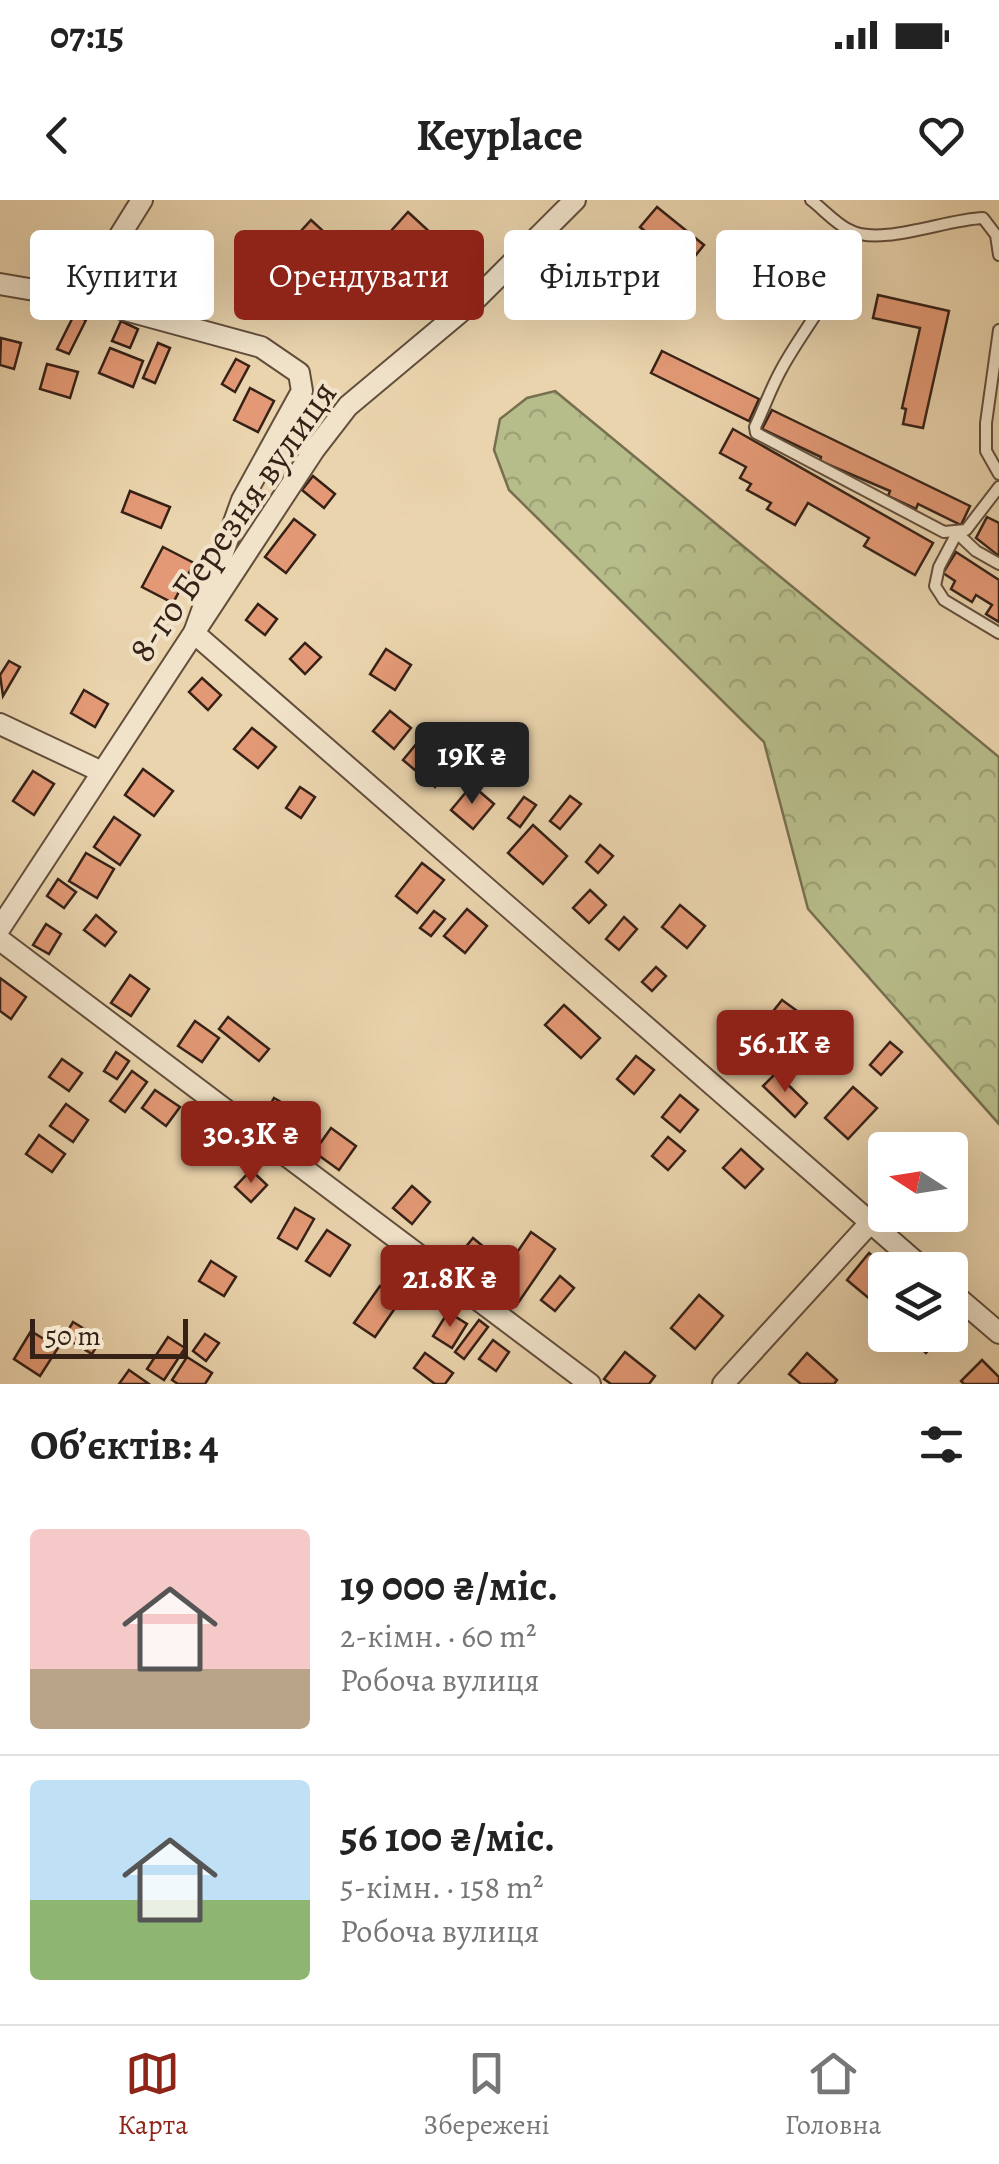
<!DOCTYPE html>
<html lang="uk">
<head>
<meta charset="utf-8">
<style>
	body { margin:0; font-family:Alegreya,serif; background:#f2f2f2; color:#222; height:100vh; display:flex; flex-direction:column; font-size:38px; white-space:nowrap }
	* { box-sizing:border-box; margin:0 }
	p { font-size:32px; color:#767676 }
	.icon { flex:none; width:55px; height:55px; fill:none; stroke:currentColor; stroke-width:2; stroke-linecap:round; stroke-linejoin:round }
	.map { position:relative; height:1184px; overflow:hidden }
	.details { display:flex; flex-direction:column; background:#fff; flex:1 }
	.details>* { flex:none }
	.banner { position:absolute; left:30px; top:30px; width:940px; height:90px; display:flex; gap:20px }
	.needle { width:65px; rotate:282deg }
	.fabs { position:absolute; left:868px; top:932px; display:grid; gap:20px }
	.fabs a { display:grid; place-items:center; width:100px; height:100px; border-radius:10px; background:#fff; box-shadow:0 10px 40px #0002; font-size:50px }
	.scale { position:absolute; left:30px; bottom:25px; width:158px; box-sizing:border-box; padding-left:10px; border:5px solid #362117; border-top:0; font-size:28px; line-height:35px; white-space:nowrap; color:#362117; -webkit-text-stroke:8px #f1e3ca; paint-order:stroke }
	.price { position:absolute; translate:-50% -85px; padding:0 22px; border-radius:10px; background:#8f2418; color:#fff; font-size:32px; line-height:65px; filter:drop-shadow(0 2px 5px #0008) }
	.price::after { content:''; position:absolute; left:50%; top:60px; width:30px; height:22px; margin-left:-15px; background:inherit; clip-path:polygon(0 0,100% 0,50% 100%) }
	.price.on { background:#222; color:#fff }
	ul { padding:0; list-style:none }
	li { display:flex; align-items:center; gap:30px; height:250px; padding:0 30px }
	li+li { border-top:2px solid #e0e0e0 }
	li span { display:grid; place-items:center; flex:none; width:280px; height:200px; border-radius:10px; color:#555 }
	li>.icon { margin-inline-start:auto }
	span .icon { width:120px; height:120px; fill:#fffc; stroke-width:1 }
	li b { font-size:42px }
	h2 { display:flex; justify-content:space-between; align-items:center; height:120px; padding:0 30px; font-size:42px }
	.pill { padding:0 35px; border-radius:10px; background:#fff; box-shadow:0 10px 40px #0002; font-size:35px; line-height:90px }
	.pill.on { background:#8f2418; color:#fff }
	.status { display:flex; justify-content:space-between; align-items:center; height:70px; padding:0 50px; background:#fff; direction:ltr }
	.status svg { height:28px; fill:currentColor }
	header { display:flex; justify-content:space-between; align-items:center; height:130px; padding:0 30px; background:#fff; font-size:45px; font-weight:700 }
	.dock { display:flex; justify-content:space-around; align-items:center; height:140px; border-top:2px solid #e0e0e0; background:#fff; font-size:28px; color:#767676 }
	.dock a { display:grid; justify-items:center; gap:5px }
	.dock .on { color:#8f2418 }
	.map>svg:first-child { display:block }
	.park { fill:url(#park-crowns); stroke:#766f50; stroke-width:2.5 }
	.building { fill:#e39975; stroke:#362117; stroke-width:2.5 }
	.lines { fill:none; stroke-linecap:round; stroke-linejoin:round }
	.service-casing { stroke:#634e3c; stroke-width:14 }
	.minor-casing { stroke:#634e3c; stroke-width:24 }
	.service { stroke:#f1e3ca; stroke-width:10 }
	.minor { stroke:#f1e3ca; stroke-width:20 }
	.labels { text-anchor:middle; stroke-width:8; stroke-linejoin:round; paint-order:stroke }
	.street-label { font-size:38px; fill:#362117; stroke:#f1e3ca }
</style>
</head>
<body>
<div class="status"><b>07:15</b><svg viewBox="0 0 49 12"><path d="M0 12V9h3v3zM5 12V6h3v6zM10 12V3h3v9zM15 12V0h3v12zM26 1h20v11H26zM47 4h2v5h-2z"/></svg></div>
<header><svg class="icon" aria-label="back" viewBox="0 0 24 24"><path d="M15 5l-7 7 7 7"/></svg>Keyplace<svg class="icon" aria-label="heart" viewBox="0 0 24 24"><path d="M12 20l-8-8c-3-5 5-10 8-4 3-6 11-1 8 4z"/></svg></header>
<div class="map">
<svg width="999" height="1184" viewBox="0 0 999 1184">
	<defs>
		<pattern id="park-crowns" width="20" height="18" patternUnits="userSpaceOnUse" patternTransform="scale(2.5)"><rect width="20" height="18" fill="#b7bd8a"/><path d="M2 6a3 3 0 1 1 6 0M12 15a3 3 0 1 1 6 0" fill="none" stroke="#9ea276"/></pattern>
	</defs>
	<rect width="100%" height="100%" fill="#ead4ad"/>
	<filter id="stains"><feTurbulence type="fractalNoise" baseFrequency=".002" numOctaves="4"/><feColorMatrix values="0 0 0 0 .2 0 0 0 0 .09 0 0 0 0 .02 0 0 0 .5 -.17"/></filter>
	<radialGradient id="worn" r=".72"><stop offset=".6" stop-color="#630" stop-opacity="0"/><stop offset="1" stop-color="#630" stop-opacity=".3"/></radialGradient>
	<!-- park -->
	<polygon class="park" points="555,191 999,557 999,924 808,709 764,542 509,290 494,250 500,219 527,198"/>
	<!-- building -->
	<g class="building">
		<polygon points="657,7 704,45 687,66 640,27"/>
		<polygon points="408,12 433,35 407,64 382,41"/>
		<polygon points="311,20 322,30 301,53 290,43"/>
		<polygon points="335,51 347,62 331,81 318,70"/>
		<polygon points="878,95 949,111 923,228 903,224 906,209 902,208 920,128 873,118"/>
		<polygon points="74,115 86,120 69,154 57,149"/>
		<polygon points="121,121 138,129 130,148 112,141"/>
		<polygon points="1,138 21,143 14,169 0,165"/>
		<polygon points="158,143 170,148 155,183 143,178"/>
		<polygon points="110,148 143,161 133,187 99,173"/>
		<polygon points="662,151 759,199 749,221 651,173"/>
		<polygon points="236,159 249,166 235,192 222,184"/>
		<polygon points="47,164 78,172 70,198 40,189"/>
		<polygon points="250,188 274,201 258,232 234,220"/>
		<polygon points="772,210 970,306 961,325 918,304 916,309 888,296 890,291 820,261 821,257 762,229"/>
		<polygon points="733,229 933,343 915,375 864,346 869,338 808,303 795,325 767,309 771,303 747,290 751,284 740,278 746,267 720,253"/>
		<polygon points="313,276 335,294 324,308 302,290"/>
		<polygon points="130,291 170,307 161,328 122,312"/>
		<polygon points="987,317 999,323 999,356 976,338"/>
		<polygon points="294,319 315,335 286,373 265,357"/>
		<polygon points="163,347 194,363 173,403 142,387"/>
		<polygon points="956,352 999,380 999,422 986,414 992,405 976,395 972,402 951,389 955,381 943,373"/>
		<polygon points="258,404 277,419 265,435 246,420"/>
		<polygon points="305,443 321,457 305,474 290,459"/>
		<polygon points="386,449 411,465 395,490 370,474"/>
		<polygon points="9,461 20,467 3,496 0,475"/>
		<polygon points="202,478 221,495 208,510 189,492"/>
		<polygon points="84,490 108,504 95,527 71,513"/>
		<polygon points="390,511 411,528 394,549 373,531"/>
		<polygon points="252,528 276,547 258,568 234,549"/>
		<polygon points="422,537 455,563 435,587 403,560"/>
		<polygon points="143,569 173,591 154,616 125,595"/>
		<polygon points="33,571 54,584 34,615 13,601"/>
		<polygon points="472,585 494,604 473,629 451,610"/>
		<polygon points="300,587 315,597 301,618 286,608"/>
		<polygon points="570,596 581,604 560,629 550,621"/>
		<polygon points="524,597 536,605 520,627 508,618"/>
		<polygon points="114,617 140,635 120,665 94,647"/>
		<polygon points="533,625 567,656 543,684 508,653"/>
		<polygon points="600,645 613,656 598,673 586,662"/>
		<polygon points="86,653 114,669 97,698 69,681"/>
		<polygon points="422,663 444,680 417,713 396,696"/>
		<polygon points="58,679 76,692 64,708 47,696"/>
		<polygon points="590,690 606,705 589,723 573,708"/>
		<polygon points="680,705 705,726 687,748 662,727"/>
		<polygon points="467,709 487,726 465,753 444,736"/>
		<polygon points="434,711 445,719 431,736 420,728"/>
		<polygon points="96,715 116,732 105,746 84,730"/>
		<polygon points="624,717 637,729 619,750 606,739"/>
		<polygon points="46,724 61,734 49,754 33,745"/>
		<polygon points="656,767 666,776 652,791 642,782"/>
		<polygon points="130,775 149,789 131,816 111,803"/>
		<polygon points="0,778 26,797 11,819 0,811"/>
		<polygon points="782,800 804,816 789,835 767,819"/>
		<polygon points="564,805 600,838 581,858 545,825"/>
		<polygon points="228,817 269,849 259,861 219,829"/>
		<polygon points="748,818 779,846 757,872 725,844"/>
		<polygon points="195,821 219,838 202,862 178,846"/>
		<polygon points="890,842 902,852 881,875 870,865"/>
		<polygon points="116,852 129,861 117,879 104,871"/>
		<polygon points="636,856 654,870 634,894 617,879"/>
		<polygon points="62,859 82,873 69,891 49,877"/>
		<polygon points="132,871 147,882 125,912 110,901"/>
		<polygon points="776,873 807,903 795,917 763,886"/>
		<polygon points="853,887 877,908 848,939 825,918"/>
		<polygon points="155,890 180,907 166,926 142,908"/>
		<polygon points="680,895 698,910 680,932 662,917"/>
		<polygon points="274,898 302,914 291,933 263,917"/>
		<polygon points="66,904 88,920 73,942 50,926"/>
		<polygon points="331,928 356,946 339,970 314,952"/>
		<polygon points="39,935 65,954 52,972 26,954"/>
		<polygon points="668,937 685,951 668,970 652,956"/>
		<polygon points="741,949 763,969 745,988 723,968"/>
		<polygon points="251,970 267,985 251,1002 235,987"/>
		<polygon points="412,986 430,1002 412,1024 393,1008"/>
		<polygon points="295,1008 314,1019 297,1049 278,1038"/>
		<polygon points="327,1030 350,1045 330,1076 306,1061"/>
		<polygon points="531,1032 555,1049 516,1106 492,1089"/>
		<polygon points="473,1038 496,1057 478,1078 455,1060"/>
		<polygon points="869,1053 889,1070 885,1070 885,1084 871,1100 847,1080"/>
		<polygon points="211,1061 236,1077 224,1096 199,1081"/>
		<polygon points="560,1076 574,1088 555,1111 541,1100"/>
		<polygon points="380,1086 400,1101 375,1137 354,1123"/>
		<polygon points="699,1095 723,1116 695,1149 671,1128"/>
		<polygon points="448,1112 467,1124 452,1148 433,1136"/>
		<polygon points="479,1120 488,1127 464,1159 455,1152"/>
		<polygon points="73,1122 101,1139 92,1154 64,1137"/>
		<polygon points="31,1131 58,1148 40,1176 14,1159"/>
		<polygon points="205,1134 219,1143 206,1161 193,1151"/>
		<polygon points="906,1135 941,1135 926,1153"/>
		<polygon points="168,1137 185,1148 164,1180 147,1169"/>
		<polygon points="493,1140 509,1152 496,1171 479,1159"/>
		<polygon points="625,1152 655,1176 649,1184 611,1184 604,1179"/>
		<polygon points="425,1153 453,1173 445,1184 435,1184 414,1168"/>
		<polygon points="807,1153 837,1180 834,1184 801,1184 789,1174"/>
		<polygon points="187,1157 212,1173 205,1184 178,1184 172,1180"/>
		<polygon points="982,1160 999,1177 999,1184 964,1184 961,1181"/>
		<polygon points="129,1170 149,1184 119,1184"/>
	</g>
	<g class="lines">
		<defs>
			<g id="service">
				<path d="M811 0C823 9 835 23 849 30 880 47 946 19 983 18L996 35 999 55"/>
				<path d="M849 30C845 85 806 123 781 170 771 188 764 208 755 227L756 233 944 332 966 330 999 287"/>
				<polyline points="999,130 986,223 986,251 999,274"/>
				<polyline points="999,364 976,351 957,333 939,367 935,386 944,400 999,433"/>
			</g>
			<g id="minor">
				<polyline points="0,84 81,98 261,147 299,173 302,191 242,300 194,433 925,1070"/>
				<polyline points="81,98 142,0"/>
				<polyline points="0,524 102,572"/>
				<polyline points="0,728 314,250 348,206 477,98 575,0"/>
				<polyline points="0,740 590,1184"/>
				<polyline points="950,1091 999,1133"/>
				<polyline points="723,1184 870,1023"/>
			</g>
		</defs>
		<!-- service casing -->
		<use href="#service" class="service-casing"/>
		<!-- minor casing -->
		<use href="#minor" class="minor-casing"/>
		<!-- service -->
		<use href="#service" class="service"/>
		<!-- minor -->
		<use href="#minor" class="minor"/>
	</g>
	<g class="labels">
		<!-- street labels -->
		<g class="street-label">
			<text transform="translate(232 321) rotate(-55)" y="13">8-го Березня вулиця</text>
		</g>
	</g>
	<rect width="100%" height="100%" filter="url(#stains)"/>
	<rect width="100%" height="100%" fill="url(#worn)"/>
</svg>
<div class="fabs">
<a><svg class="needle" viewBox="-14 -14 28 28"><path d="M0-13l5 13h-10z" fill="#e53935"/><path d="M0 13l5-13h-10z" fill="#767676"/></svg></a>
<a><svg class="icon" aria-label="layers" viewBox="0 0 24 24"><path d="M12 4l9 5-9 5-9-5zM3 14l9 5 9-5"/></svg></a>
</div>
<div class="scale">50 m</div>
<b class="price on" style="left:472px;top:607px">19K ₴</b>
<b class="price" style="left:785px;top:895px">56.1K ₴</b>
<b class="price" style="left:251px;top:986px">30.3K ₴</b>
<b class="price" style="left:450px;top:1130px">21.8K ₴</b>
<div class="banner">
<a class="pill">Купити</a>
<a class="pill on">Орендувати</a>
<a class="pill">Фільтри</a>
<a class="pill">Нове</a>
</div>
</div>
<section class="details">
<h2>Об’єктів: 4<svg class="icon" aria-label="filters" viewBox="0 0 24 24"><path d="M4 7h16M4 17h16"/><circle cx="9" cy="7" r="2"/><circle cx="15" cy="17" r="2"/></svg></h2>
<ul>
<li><span style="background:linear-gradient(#f6c9c9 70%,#b9a48a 0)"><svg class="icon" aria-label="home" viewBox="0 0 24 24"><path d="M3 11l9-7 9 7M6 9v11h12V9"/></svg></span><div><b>19 000 ₴/міс.</b><p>2-кімн. · 60 m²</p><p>Робоча вулиця</p></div></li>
<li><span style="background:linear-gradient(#bfe0f5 60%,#8fb573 0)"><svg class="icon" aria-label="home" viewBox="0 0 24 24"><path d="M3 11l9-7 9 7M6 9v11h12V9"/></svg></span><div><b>56 100 ₴/міс.</b><p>5-кімн. · 158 m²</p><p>Робоча вулиця</p></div></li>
</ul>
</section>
<nav class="dock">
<a class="on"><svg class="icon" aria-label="map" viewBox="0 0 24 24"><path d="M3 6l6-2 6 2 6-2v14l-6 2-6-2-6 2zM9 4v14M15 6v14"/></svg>Карта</a>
<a><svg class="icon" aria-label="saved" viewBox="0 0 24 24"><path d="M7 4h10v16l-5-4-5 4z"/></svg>Збережені</a>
<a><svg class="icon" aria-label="home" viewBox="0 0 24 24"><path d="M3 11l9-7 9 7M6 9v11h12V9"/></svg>Головна</a>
</nav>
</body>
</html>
